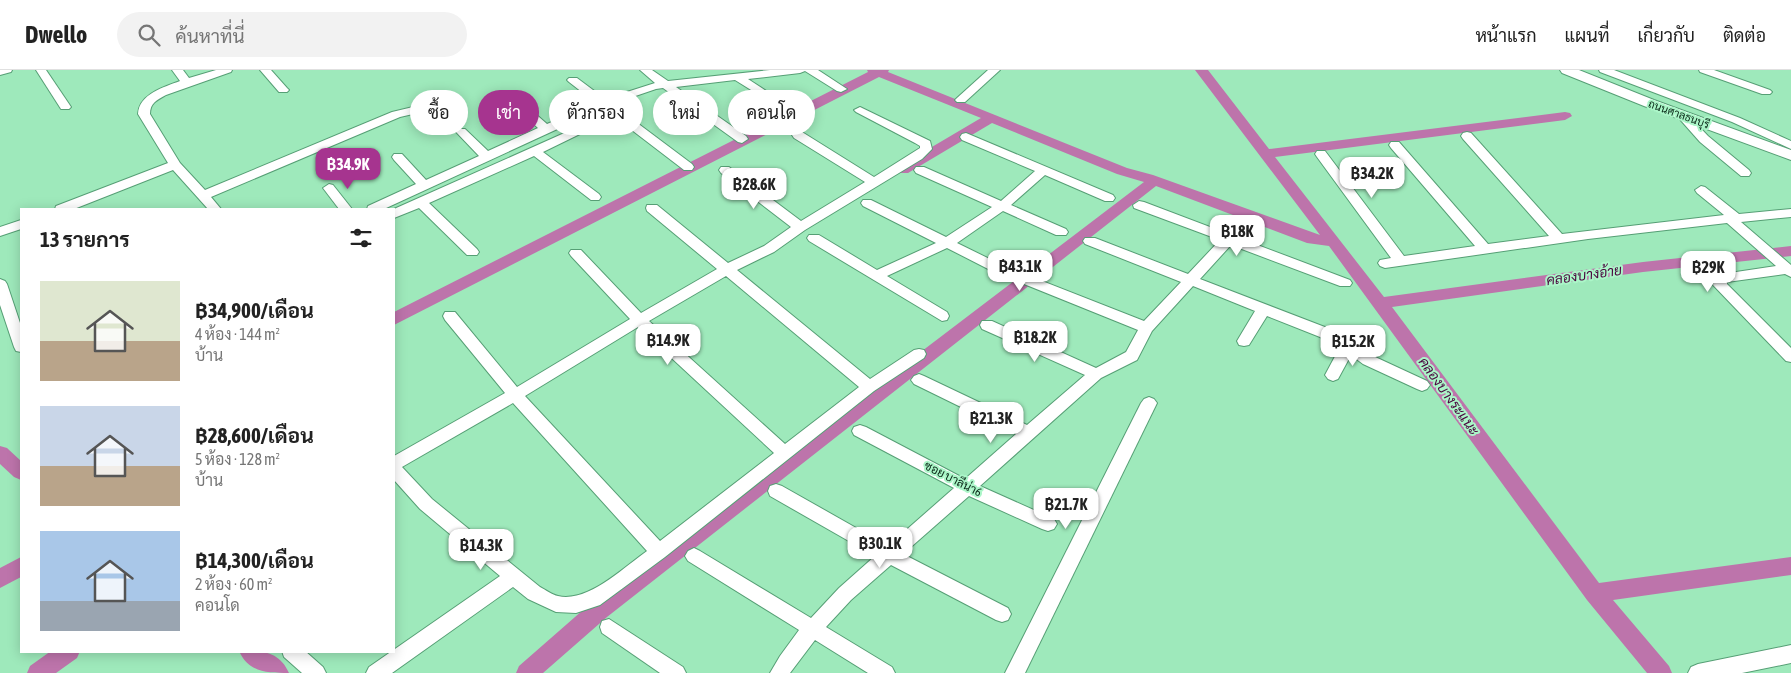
<!DOCTYPE html>
<html lang="th">
<head>
<meta charset="utf-8">
<style>
	body { margin:0; font-family:"Asap Condensed",Sarabun,sans-serif; background:#f2f2f2; color:#222; height:100vh; display:flex; flex-direction:column; font-size:19px; white-space:nowrap }
	* { box-sizing:border-box; margin:0 }
	p { font-size:16px; color:#767676 }
	.icon { flex:none; width:28px; height:28px; fill:none; stroke:currentColor; stroke-width:2; stroke-linecap:round; stroke-linejoin:round }
	.map { position:relative; flex:1; overflow:hidden }
	.drawer { position:absolute; left:20px; top:138px; width:375px; height:445px; display:flex; flex-direction:column; background:#fff; border-radius:0px; box-shadow:0 2px 12px #0003 }
	.drawer>* { flex:none }
	.top-card { position:absolute; left:410px; top:20px; width:475px; height:45px; display:flex; gap:10px }
	.price { position:absolute; translate:-50% -42px; padding:0 11px; border-radius:10px; background:#fff; color:#222; font-size:16px; line-height:32px; filter:drop-shadow(0 1px 2px #0008) }
	.price::after { content:''; position:absolute; left:50%; top:30px; width:15px; height:11px; margin-left:-8px; background:inherit; clip-path:polygon(0 0,100% 0,50% 100%) }
	.price.active { background:#a6348f; color:#fff }
	ul { padding:0; list-style:none }
	li { display:flex; align-items:center; gap:15px; height:125px; padding:0 20px }
	li span { display:grid; place-items:center; flex:none; width:140px; height:100px; border-radius:0px; color:#555 }
	li>.icon { margin-inline-start:auto }
	span .icon { width:60px; height:60px; fill:#fffc; stroke-width:1 }
	li b { font-size:21px }
	h2 { display:flex; justify-content:space-between; align-items:center; height:60px; padding:0 20px; font-size:21px }
	.tag { padding:0 18px; border-radius:22px; background:#fff; box-shadow:0 2px 12px #0003; font-size:18px; line-height:45px }
	.tag.active { background:#a6348f; color:#fff }
	header { display:flex; align-items:center; gap:30px; box-sizing:border-box; height:70px; padding:0 25px; background:#fff; border-bottom:1px solid #e0e0e0 }
	header strong { font-size:24px }
	nav { display:flex; gap:28px; margin-inline-start:auto; font-size:18px }
	.search { width:350px; height:45px; background:#f2f2f2; display:flex; align-items:center; gap:12px; box-sizing:border-box; padding:0 18px; border-radius:28px; color:#767676; font-size:19px }
	.map>svg:first-child { display:block }
	.lines { fill:none; stroke-linecap:round; stroke-linejoin:round }
	.canal { fill:#bd74ab; fill-rule:evenodd }
	.minor-casing { stroke:#569f75; stroke-width:2 }
	.tertiary-casing { stroke:#569f75; stroke-width:2 }
	.minor { fill:#fff; fill-rule:evenodd }
	.tertiary { fill:#fff; fill-rule:evenodd }
	.labels { text-anchor:middle; stroke-width:4; stroke-linejoin:round; paint-order:stroke }
	.far-street-label { font-size:11px; fill:#0b2a19; stroke:#abf6c8 }
	.street-label { font-size:12px; fill:#0b2a19; stroke:#abf6c8 }
	.water-label { font-size:14px; font-style:italic; fill:#4b063f; stroke:#abf6c8 }
</style>
</head>
<body>
<header>
<strong>Dwello</strong>
<div class="search"><svg class="icon" aria-label="search" viewBox="0 0 24 24"><circle cx="10" cy="10" r="6"/><path d="M15 15l6 6"/></svg>ค้นหาที่นี่</div>
<nav><a>หน้าแรก</a><a>แผนที่</a><a>เกี่ยวกับ</a><a>ติดต่อ</a></nav>
</header>
<div class="map">
<svg width="1791" height="603" viewBox="0 0 1791 603">
	<rect width="100%" height="100%" fill="#9ee9bb"/>
	<g class="lines">
		<!-- canal -->
		<g class="canal">
			<polygon points="867,0 889,0 888,2 1127,98 1153,105 1320,165 1195,0 1208,0 1269,79 1565,42 1570,43 1572,46 1565,50 1275,87 1384,227 1643,192 1791,176 1791,186 1643,202 1392,237 1599,513 1791,487 1791,505 1613,530 1669,596 1672,603 1647,603 1587,530 1329,176 1307,173 1156,116 607,547 543,603 516,603 519,596 591,533 1144,112 1117,104 992,53 908,103 898,103 896,100 898,97 981,48 879,7 394,255 394,242 868,2"/>
			<polygon points="0,376 7,378 21,391 21,410 14,407 0,394"/>
			<polygon points="21,487 21,507 0,518 0,498"/>
			<polygon points="51,581 80,581 77,588 56,603 27,603 30,596"/>
			<path d="M239 581C261 581 279 580 289 603 268 603 249 603 239 581Z"/>
		</g>
		<defs>
			<g id="minor">
				<polygon points="0,0 12,0 11,2 0,5"/>
				<polygon points="36,0 46,0 71,37 69,39 61,39"/>
				<path d="M172 0H183L189 8 216 0H232L231 2 166 25C157 30 150 33 150 44L180 93 205 120 392 42 413 37 431 42 433 44 427 47 413 44 400 47 211 127 221 139H208L173 100 74 139H55L56 136 168 93 138 44C139 24 164 17 180 11Z"/>
				<polygon points="260,0 271,0 287,18 289,20 287,22 279,22"/>
				<polygon points="640,0 652,0 668,11 770,0 818,0 847,19 841,22 837,21 805,1 800,3 748,9 797,41 799,43 793,46 735,10 676,17 746,66 748,69 742,73 738,72 663,18 656,19 612,34 692,94 694,97 692,100 684,100 603,38 384,139 367,139 368,136 416,114 394,90 392,87 394,84 402,84 426,110 479,86 457,63 455,61 457,59 465,59 488,81 538,58 515,37 513,35 515,33 523,33 547,54 596,33 569,12 567,10 569,8 577,8 605,29 655,13"/>
				<polygon points="988,0 1000,0 965,32 957,32 955,30 957,28"/>
				<polygon points="1599,0 1614,0 1740,48 1791,71 1791,79 1732,52 1600,2"/>
				<polygon points="1699,0 1714,0 1770,20 1772,22 1770,24 1762,24 1700,2"/>
				<path d="M860 37 930 71 932 79 922 89 805 160 774 182 737 200 870 309 914 280 919 279 924 280 926 284 924 288 874 321 665 487 600 535 576 543 556 542 528 529 513 517 392 603H366L369 597 500 506 420 439 394 410V386L505 323 445 250 443 246 445 242H455L517 317 630 249 571 186 569 183 571 180H581L641 243 717 199 647 141 646 138 647 135H657L728 193 764 176 791 157 721 103 719 100 721 97H729L801 151 865 112 794 68 792 65 794 62H802L874 107 920 78V76L915 73 856 42 854 40ZM726 206 859 317 785 374 649 251ZM638 257 774 383 660 471 525 326ZM513 333 647 481C624 497 588 533 558 526 552 525 546 520 540 517L432 429 402 397Z"/>
				<polygon points="1683,43 1687,44 1708,66 1749,100 1751,103 1749,106 1741,106 1700,72 1677,46"/>
				<polygon points="580,56 584,58 586,60 584,62 543,82 599,124 601,127 599,130 591,130 534,86 429,133 477,179 479,182 477,185 467,185 419,138 394,148 394,139"/>
				<polygon points="1467,62 1471,63 1562,164 1724,145 1697,123 1695,120 1701,116 1705,117 1739,144 1791,139 1791,147 1741,152 1791,195 1791,207 1785,204 1727,212 1727,214 1791,278 1791,292 1786,291 1713,215 1716,205 1776,196 1727,153 1588,169 1385,198 1380,196 1378,193 1380,190 1391,188 1317,87 1315,84 1317,81 1325,81 1404,186 1475,176 1391,78 1389,75 1391,72 1399,72 1488,174 1549,166 1463,69 1461,66 1463,63"/>
				<polygon points="966,63 1113,125 1115,128 1113,131 1105,131 1045,105 1011,135 1066,159 1068,162 1066,165 1056,165 1003,141 957,173 1004,196 1144,251 1181,212 1085,174 1083,171 1085,168 1095,168 1188,204 1220,170 1134,138 1133,135 1139,131 1144,132 1350,210 1352,213 1350,216 1340,216 1231,175 1200,209 1330,259 1345,266 1373,286 1427,311 1430,315 1427,319 1422,321 1417,319 1363,294 1351,285 1338,309 1333,311 1328,309 1325,305 1340,277 1320,267 1267,246 1249,275 1244,276 1239,275 1237,271 1255,241 1193,216 1152,261 1137,290 1101,308 980,416 1054,449 1057,454 1054,459 1048,461 1042,459 969,426 903,484 1008,538 1011,544 1008,550 1002,552 996,550 891,495 851,530 826,557 892,597 895,603 868,603 815,570 790,603 770,603 780,586 799,560 688,491 685,486 688,481 694,478 700,481 811,548 839,518 875,486 770,426 768,421 770,416 776,414 782,416 888,476 954,418 854,365 852,361 854,357 860,355 866,357 965,409 1016,364 914,314 911,310 914,306 919,304 924,306 1027,355 1085,305 982,259 980,255 982,251 992,251 1096,298 1126,282 1138,260 994,202 947,178 887,206 947,242 949,246 947,250 942,251 809,171 807,168 809,165 819,165 877,200 936,173 863,136 861,133 863,130 871,130 946,167 992,137 916,103 914,100 916,97 924,97 1001,131 1035,101 962,70 960,67 962,64"/>
				<polygon points="329,114 333,115 352,139 339,139 323,118"/>
				<polygon points="21,150 21,159 0,166 0,157"/>
				<polygon points="0,209 5,211 7,214 21,256 21,282 16,281 14,277 0,235"/>
				<polygon points="1149,327 1154,329 1157,333 1025,603 1005,603 1141,333 1144,329"/>
				<polygon points="609,549 683,597 686,603 660,603 602,563 600,557 602,551"/>
				<polygon points="1791,575 1791,593 1742,603 1688,603 1691,597 1698,594"/>
				<polygon points="282,581 305,581 323,597 326,603 302,603 284,587"/>
			</g>
			<polygon id="tertiary" points="1560,0 1579,0 1654,30 1791,80 1791,90 1644,36 1562,3"/>
		</defs>
		<!-- minor casing -->
		<use href="#minor" class="minor-casing"/>
		<!-- tertiary casing -->
		<use href="#tertiary" class="tertiary-casing"/>
		<!-- minor -->
		<use href="#minor" class="minor"/>
		<!-- tertiary -->
		<use href="#tertiary" class="tertiary"/>
	</g>
	<g class="labels">
		<!-- far-street labels -->
		<g class="far-street-label">
			<text transform="translate(1679 44) rotate(20)" y="4">ถนนศาลธนบุรี</text>
		</g>
		<!-- street labels -->
		<g class="street-label">
			<text transform="translate(953 409) rotate(27)" y="4">ซอย บาลีน่า6</text>
		</g>
		<!-- water labels -->
		<g class="water-label">
			<text transform="translate(1584 205) rotate(-8)" y="5">คลองบางอ้าย</text>
			<text transform="translate(1449 326) rotate(54)" y="5">คลองบางระแนะ</text>
		</g>
	</g>
</svg>
<b class="price active" style="left:348px;top:120px">฿34.9K</b>
<b class="price" style="left:1372px;top:129px">฿34.2K</b>
<b class="price" style="left:754px;top:140px">฿28.6K</b>
<b class="price" style="left:1237px;top:187px">฿18K</b>
<b class="price" style="left:1020px;top:222px">฿43.1K</b>
<b class="price" style="left:1708px;top:223px">฿29K</b>
<b class="price" style="left:1035px;top:293px">฿18.2K</b>
<b class="price" style="left:668px;top:296px">฿14.9K</b>
<b class="price" style="left:1353px;top:297px">฿15.2K</b>
<b class="price" style="left:991px;top:374px">฿21.3K</b>
<b class="price" style="left:1066px;top:460px">฿21.7K</b>
<b class="price" style="left:880px;top:499px">฿30.1K</b>
<b class="price" style="left:481px;top:501px">฿14.3K</b>
<div class="top-card">
<a class="tag">ซื้อ</a>
<a class="tag active">เช่า</a>
<a class="tag">ตัวกรอง</a>
<a class="tag">ใหม่</a>
<a class="tag">คอนโด</a>
</div>
<section class="drawer">
<h2>13 รายการ<svg class="icon" aria-label="filters" viewBox="0 0 24 24"><path d="M4 7h16M4 17h16"/><circle cx="9" cy="7" r="2"/><circle cx="15" cy="17" r="2"/></svg></h2>
<ul>
<li><span style="background:linear-gradient(#dfe7d0 60%,#b9a48a 0)"><svg class="icon" aria-label="home" viewBox="0 0 24 24"><path d="M3 11l9-7 9 7M6 9v11h12V9"/></svg></span><div><b>฿34,900/เดือน</b><p>4 ห้อง · 144 m²</p><p>บ้าน</p></div></li>
<li><span style="background:linear-gradient(#c9d6e8 60%,#b9a48a 0)"><svg class="icon" aria-label="home" viewBox="0 0 24 24"><path d="M3 11l9-7 9 7M6 9v11h12V9"/></svg></span><div><b>฿28,600/เดือน</b><p>5 ห้อง · 128 m²</p><p>บ้าน</p></div></li>
<li><span style="background:linear-gradient(#a9c7e8 70%,#9aa5b1 0)"><svg class="icon" aria-label="home" viewBox="0 0 24 24"><path d="M3 11l9-7 9 7M6 9v11h12V9"/></svg></span><div><b>฿14,300/เดือน</b><p>2 ห้อง · 60 m²</p><p>คอนโด</p></div></li>
</ul>
</section>
</div>
</body>
</html>
